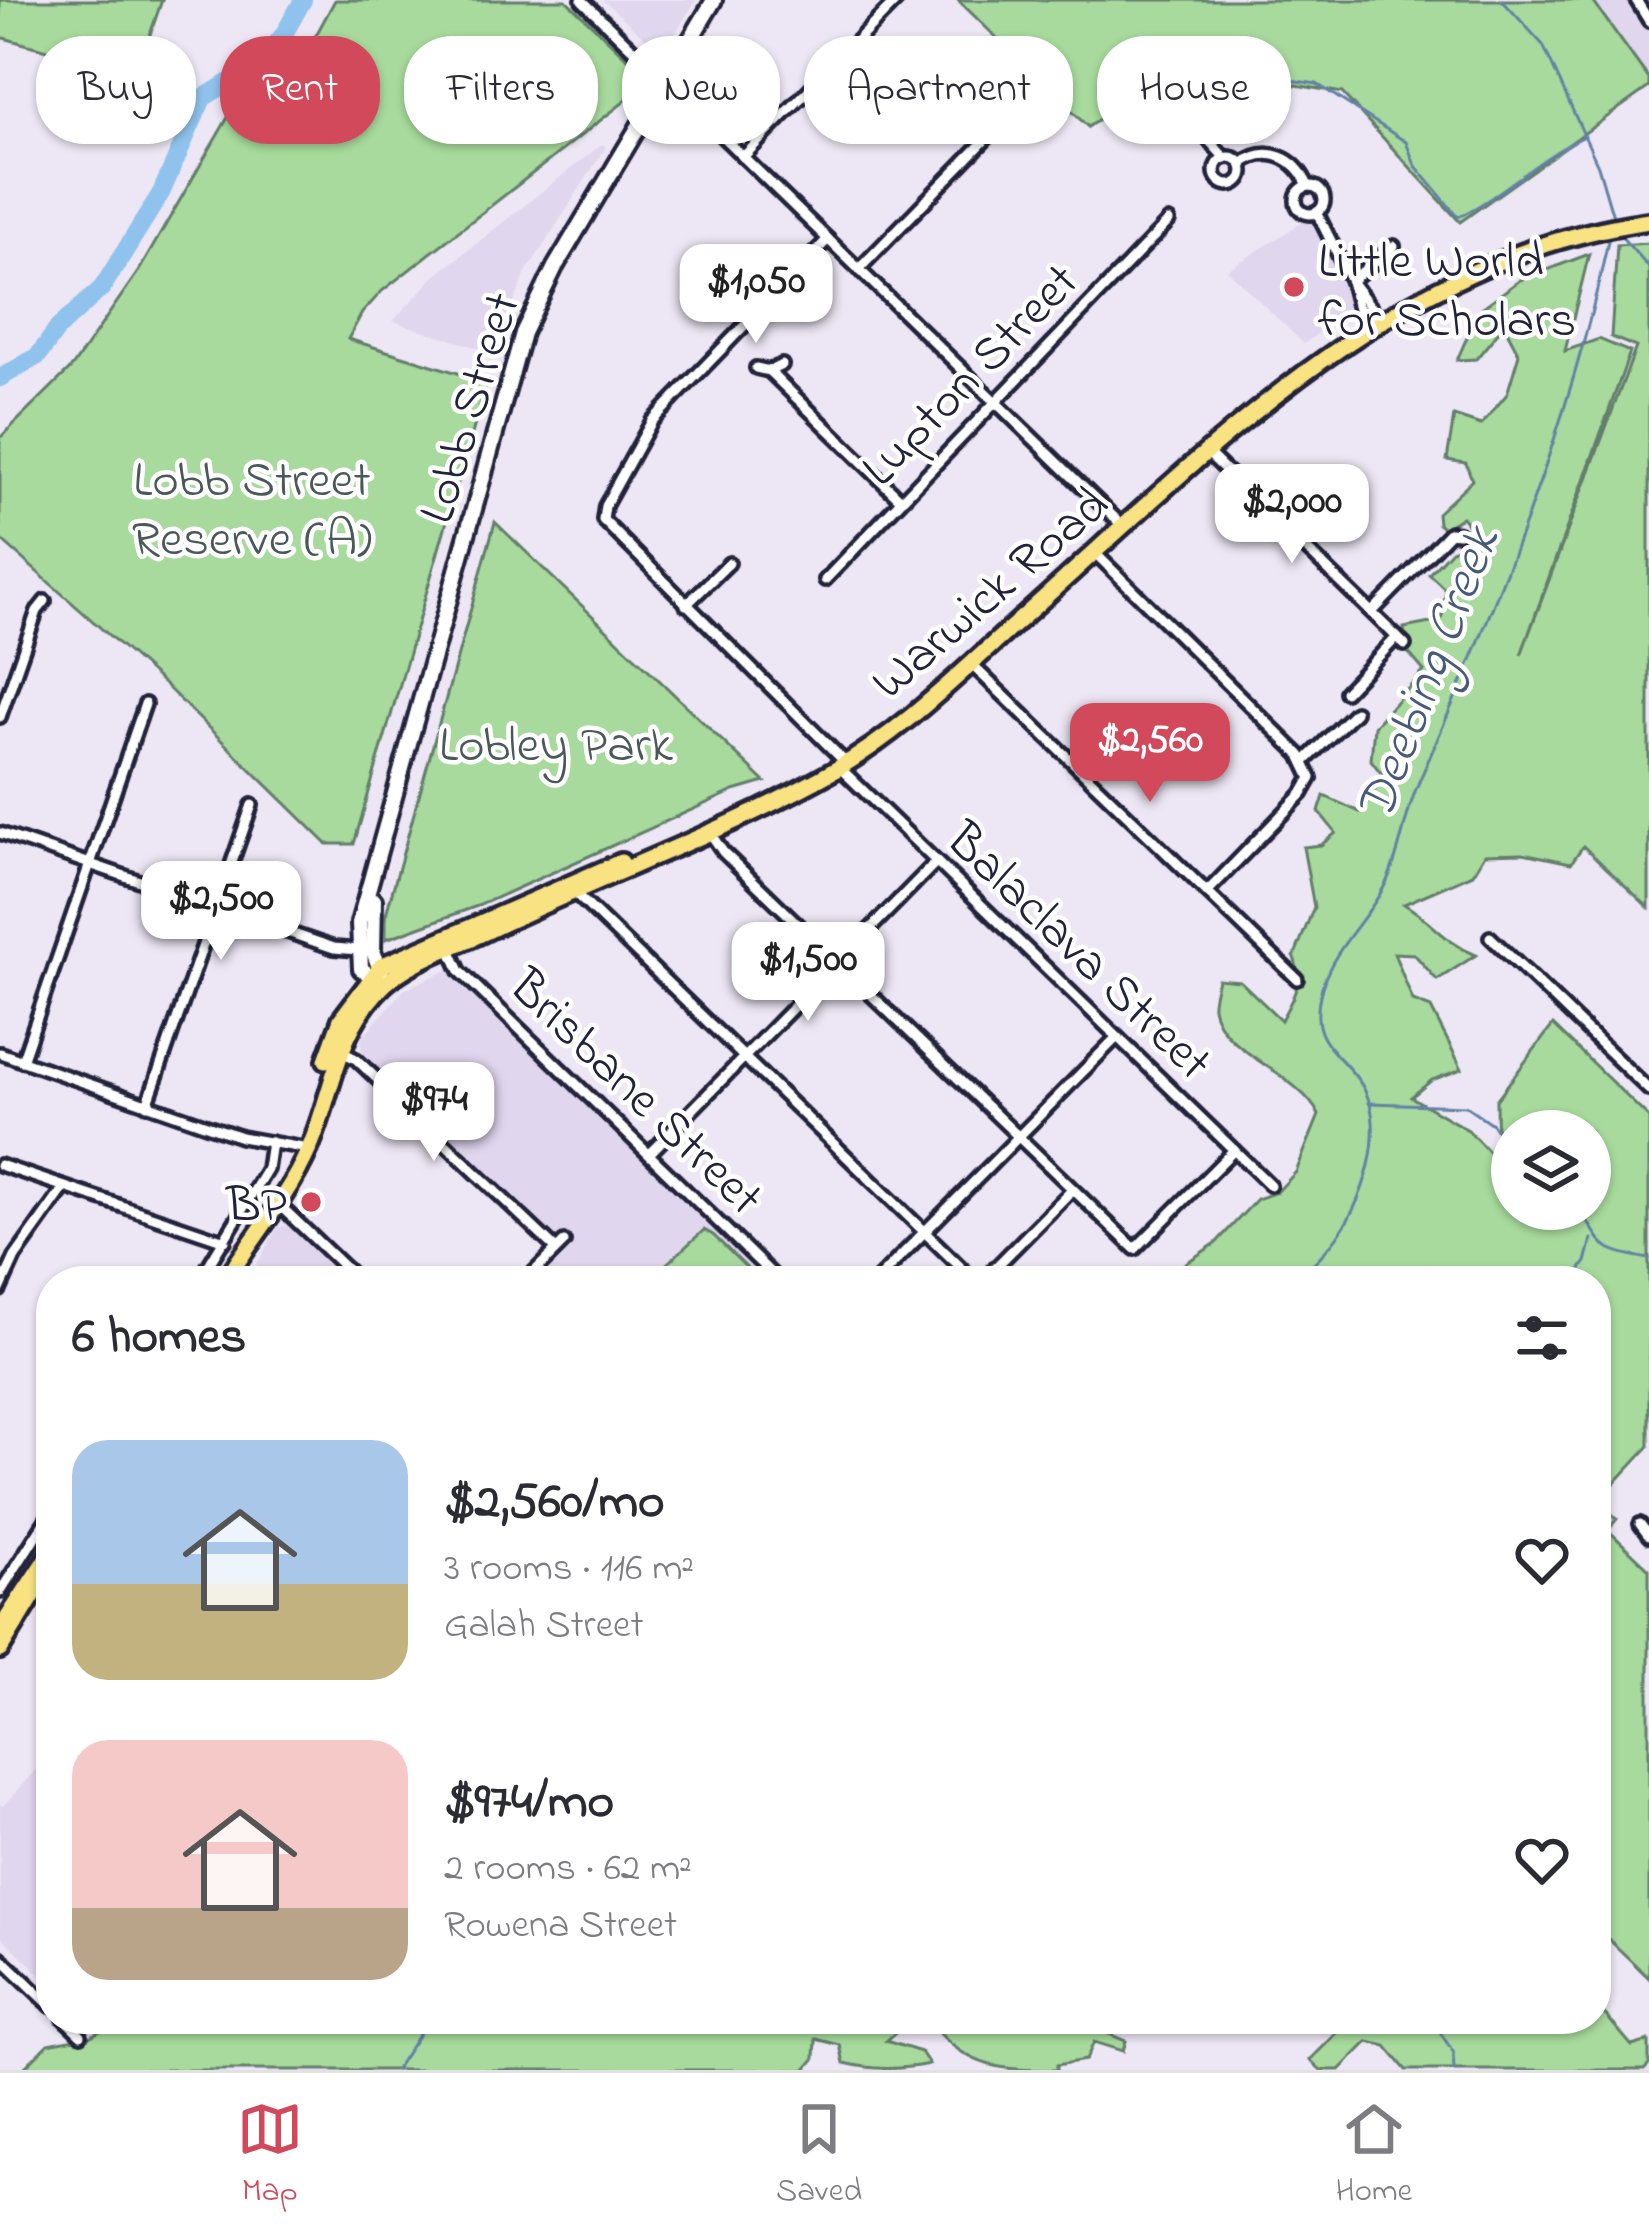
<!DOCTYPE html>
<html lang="en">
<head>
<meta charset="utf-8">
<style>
	body { margin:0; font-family:"Indie Flower",sans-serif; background:#f2f2f3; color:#2b2b33; height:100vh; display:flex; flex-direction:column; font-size:45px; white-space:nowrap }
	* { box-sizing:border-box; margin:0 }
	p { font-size:39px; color:#7c7c81 }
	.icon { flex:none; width:66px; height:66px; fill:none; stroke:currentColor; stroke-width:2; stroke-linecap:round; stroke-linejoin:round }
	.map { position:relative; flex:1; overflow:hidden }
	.panel { position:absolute; left:36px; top:1266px; width:1575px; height:768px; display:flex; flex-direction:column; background:#fff; border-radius:48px; box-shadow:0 3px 9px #0004 }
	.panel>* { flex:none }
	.hud { position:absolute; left:36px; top:36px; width:1578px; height:108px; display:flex; gap:24px }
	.buttons { position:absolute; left:1491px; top:1110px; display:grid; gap:24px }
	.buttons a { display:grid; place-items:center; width:120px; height:120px; border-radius:50%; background:#fff; box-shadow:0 3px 9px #0004; font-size:60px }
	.price { position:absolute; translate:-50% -102px; padding:0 27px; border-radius:24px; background:#fff; color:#222; font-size:39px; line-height:78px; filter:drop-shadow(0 3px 6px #0008) }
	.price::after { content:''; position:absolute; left:50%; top:72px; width:36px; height:27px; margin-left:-18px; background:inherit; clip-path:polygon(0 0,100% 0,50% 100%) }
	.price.current { background:#d1495b; color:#fff }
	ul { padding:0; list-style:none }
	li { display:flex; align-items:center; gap:36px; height:300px; padding:0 36px }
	li span { display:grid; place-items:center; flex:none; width:336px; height:240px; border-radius:36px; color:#555 }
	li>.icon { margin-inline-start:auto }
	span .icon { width:144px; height:144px; fill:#fffc; stroke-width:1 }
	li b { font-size:51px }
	h2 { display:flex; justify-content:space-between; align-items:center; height:144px; padding:0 36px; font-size:51px }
	.pill { padding:0 42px; border-radius:48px; background:#fff; box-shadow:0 3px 9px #0004; font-size:42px; line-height:108px }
	.pill.current { background:#d1495b; color:#fff }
	.tab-bar { display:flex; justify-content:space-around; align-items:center; height:168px; border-top:3px solid #e1e1e2; background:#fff; font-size:33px; color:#7c7c81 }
	.tab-bar a { display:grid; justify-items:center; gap:6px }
	.tab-bar .current { color:#d1495b }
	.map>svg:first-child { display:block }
	.built { fill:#e0d6ee }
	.green { fill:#a7da9c; stroke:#647e6c; stroke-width:3; fill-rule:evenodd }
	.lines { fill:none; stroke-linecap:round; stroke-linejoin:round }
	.stream { stroke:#6382a5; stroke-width:3 }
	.river { stroke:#8fc2ec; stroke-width:18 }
	.street-casing { stroke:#22223b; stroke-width:18 }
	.secondary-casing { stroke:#22223b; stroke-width:22 }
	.primary-casing { stroke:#22223b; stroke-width:24 }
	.street { stroke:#fff; stroke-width:9 }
	.secondary { stroke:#fff; stroke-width:14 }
	.primary { stroke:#f8e281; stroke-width:15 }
	.poi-dot { fill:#d1495b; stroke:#fff; stroke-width:4.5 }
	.labels { text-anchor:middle; stroke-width:9; stroke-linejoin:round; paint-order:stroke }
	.poi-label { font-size:51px; fill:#22223b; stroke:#fff; text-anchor:start }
	.street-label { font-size:51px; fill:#22223b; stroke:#fff }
	.park-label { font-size:51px; fill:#4a5958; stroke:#fff }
	.water-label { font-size:54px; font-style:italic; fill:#485a79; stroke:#fff }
</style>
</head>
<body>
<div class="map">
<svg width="1649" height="2070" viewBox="0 0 1649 2070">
	<rect width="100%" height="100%" fill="#ede7f5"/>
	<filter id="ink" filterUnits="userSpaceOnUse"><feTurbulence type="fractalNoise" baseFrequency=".00833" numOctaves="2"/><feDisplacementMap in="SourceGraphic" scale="24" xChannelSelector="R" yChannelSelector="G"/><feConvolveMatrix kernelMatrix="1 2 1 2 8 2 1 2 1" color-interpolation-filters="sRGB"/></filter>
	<g filter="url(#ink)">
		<!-- built -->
		<g class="built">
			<polygon points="603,0 696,0 665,50 657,49"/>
			<polygon points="1592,0 1649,0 1649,79 1594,7"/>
			<polygon points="602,144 606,147 526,273 494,353 393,321 434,277"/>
			<polygon points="1306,220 1311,220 1353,306 1304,344 1227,270"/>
			<polygon points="449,969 769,1281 535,1281 572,1243 563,1233 556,1239 361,1055 362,1037 405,989"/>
			<polygon points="287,1225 346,1281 255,1281 250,1276 278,1227"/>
			<polygon points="51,1765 51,1985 0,1935 0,1804 3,1806 39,1766"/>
		</g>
		<!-- green -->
		<g class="green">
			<polygon points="0,0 162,0 136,75 0,37"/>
			<polygon points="335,0 566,0 646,76 624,102 382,291 362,313 348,339 487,382 354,844 327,844 164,684 0,539 0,438 72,367 140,269 234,107 315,37"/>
			<polygon points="958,0 1592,0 1649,79 1649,87 1460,222 1342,93 1174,64 1088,127"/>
			<path d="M1649 243V908L1583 846 1571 863 1523 853 1485 854 1473 874 1404 904C1434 922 1442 941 1476 955L1437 980 1414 954 1394 953 1413 1001 1431 1008 1462 1069 1432 1080 1411 1097 1468 1130 1497 1161 1496 1100 1553 1025 1649 1118V1446L1598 1501 1617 1519 1608 1530 1649 1569V1978L1596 1927V1281H1435L1442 1270 1431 1266 1419 1281H1159L1216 1243 1257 1199 1277 1192 1296 1172 1319 1115C1299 1073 1219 1052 1213 1007 1212 1000 1216 987 1218 979L1240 981 1281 1020C1294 996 1303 984 1294 957L1314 907 1303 847 1321 845 1336 833 1319 812 1324 796 1360 812 1384 777 1371 760 1374 726 1424 671 1407 651 1404 628 1441 621 1446 590 1429 574 1451 550 1468 544 1474 532 1462 517 1444 528 1438 524 1437 513 1472 480 1466 463 1447 460 1454 416 1481 425 1507 394 1519 354 1504 325 1476 359 1457 360 1479 310 1520 280 1589 254 1565 351 1599 339 1630 352 1521 655 1636 347 1611 337 1617 245ZM1512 1131H1590V1209H1512Z"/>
			<polygon points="495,522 765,782 734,791 480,905 386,939 386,914"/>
			<polygon points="704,1230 713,1235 760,1281 648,1281"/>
			<polygon points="1596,2004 1632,2046 1649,2041 1649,2065 1644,2070 1406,2070 1386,2046 1368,2042 1340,2070 1321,2070 1310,2060 1351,2019 1596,2019"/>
			<path d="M121 2019H1073L1126 2041 1123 2051 1094 2042 1086 2060 1057 2065V2070C1003 2070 970 2070 933 2026L901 2028 886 2041 921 2052 929 2064C899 2070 874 2070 844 2063L840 2045 816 2039 815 2058 805 2070H22L48 2044 91 2036Z"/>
		</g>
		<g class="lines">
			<!-- stream -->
			<g class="stream">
				<polyline points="1502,0 1543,45 1598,166 1614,220"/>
				<path d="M1152 36 1166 38 1176 58 1190 65 1317 84 1406 142 1415 165 1458 217C1504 195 1539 157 1585 136"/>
				<polyline points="1620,235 1649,268"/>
				<polyline points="1369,1103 1466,1106 1492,1124 1512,1154"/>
				<path d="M1579 1209C1606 1248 1598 1250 1649 1259"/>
				<polyline points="1573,1280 1586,1262 1592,1239"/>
				<path d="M1296 1281C1310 1266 1328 1251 1339 1234 1366 1196 1389 1122 1359 1081 1335 1047 1307 1042 1322 987 1334 948 1365 922 1384 887 1400 856 1404 817 1418 784 1495 608 1571 424 1609 236"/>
				<polyline points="666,2019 699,2027 712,2019"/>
				<polyline points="1376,2019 1436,2026 1453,2052 1454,2070"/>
				<polyline points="395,2070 429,2019"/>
			</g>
			<!-- river -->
			<polyline class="river" points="0,378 38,356 58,328 102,288 161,193 203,98 260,63 284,34 303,0"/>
			<defs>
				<g id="street">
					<polyline points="582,0 1124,527"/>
					<polyline points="1636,0 1649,21"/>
					<polyline points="1202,133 1225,158"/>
					<polyline points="743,157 897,0"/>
					<circle cx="1229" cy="171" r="14"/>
					<path d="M1241 164C1267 144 1296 157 1308 186"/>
					<circle cx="1310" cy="200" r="14"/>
					<polyline points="1317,213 1351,281 1380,319"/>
					<polyline points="828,239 652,421 605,506 603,520 846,763"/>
					<polyline points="859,269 1039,85"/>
					<polyline points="1351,281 1394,246"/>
					<polyline points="1351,281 1357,305 1370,325"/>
					<polyline points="756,368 769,371 782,365"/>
					<polyline points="769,371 900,499"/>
					<polyline points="1209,454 1405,645"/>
					<polyline points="1095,553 1300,755 1311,778 1302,794 1207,892"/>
					<polyline points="825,580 1169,221"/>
					<polyline points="686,605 729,563"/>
					<polyline points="1372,612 1450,532 1459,533"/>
					<polyline points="971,664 1297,979"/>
					<polyline points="1345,692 1397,637"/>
					<polyline points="0,717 37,611 45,601"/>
					<polyline points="1305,761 1355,712"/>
					<polyline points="839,767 1270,1185"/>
					<polyline points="708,830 723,852 1135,1249 1234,1150"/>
					<polyline points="0,833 334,948 358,950"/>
					<polyline points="574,892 975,1281"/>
					<polyline points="1490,937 1649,1090"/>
					<polyline points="450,949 460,971 779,1281"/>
					<polyline points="340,1051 356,1059 556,1249"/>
					<polyline points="0,1053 241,1137 308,1149"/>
					<polyline points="22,1061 145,704"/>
					<polyline points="147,1105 252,805"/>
					<polyline points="649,1154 936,862"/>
					<polyline points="0,1165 225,1241"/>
					<polyline points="272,1198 359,1281"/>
					<polyline points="199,1281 267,1169 271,1142"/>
					<polyline points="525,1281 564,1242"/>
					<polyline points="876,1281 1117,1037"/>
					<polyline points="982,1281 1072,1190"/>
					<polyline points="0,1290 15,1257 64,1188"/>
					<polyline points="1640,1524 1649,1536"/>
					<polyline points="0,1592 51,1512"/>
					<polyline points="0,1957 51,2006"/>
					<polyline points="64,2019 81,2035"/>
				</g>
				<g id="secondary">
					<polyline points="374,900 373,951 383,977"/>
					<polyline points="382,983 361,969 359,923 523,333 555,267 714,0"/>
				</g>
				<g id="primary">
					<polyline points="326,1060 341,1019 381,966 621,862"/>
					<path d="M225 1281C253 1237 288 1197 309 1149 334 1091 336 1029 385 984 411 960 452 948 483 933 599 876 723 834 835 770 901 732 957 676 1014 625 1202 458 1387 257 1649 221"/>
					<polyline points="0,1629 51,1551"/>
					<polyline points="0,1650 51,1567"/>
				</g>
			</defs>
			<!-- street casing -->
			<use href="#street" class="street-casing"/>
			<!-- secondary casing -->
			<use href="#secondary" class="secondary-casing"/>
			<!-- primary casing -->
			<use href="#primary" class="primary-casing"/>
			<!-- street -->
			<use href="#street" class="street"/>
			<!-- secondary -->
			<use href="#secondary" class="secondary"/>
			<!-- primary -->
			<use href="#primary" class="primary"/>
		</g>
	</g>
	<!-- markers -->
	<g class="poi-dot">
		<circle cx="1294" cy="287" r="12"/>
		<circle cx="311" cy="1202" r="12"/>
	</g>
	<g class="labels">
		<!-- poi labels -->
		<g class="poi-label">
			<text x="1318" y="276">Little World<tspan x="1318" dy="59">for Scholars</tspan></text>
			<text x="287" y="1220" text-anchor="end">BP</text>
		</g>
		<!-- street labels -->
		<g class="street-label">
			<text transform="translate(968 373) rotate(-46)" y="18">Lupton Street</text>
			<text transform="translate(467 407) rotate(-73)" y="18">Lobb Street</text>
			<text transform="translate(988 591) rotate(-41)" y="18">Warwick Road</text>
			<text transform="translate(1081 949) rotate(44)" y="18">Balaclava Street</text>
			<text transform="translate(638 1090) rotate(44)" y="18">Brisbane Street</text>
		</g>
		<!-- park labels -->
		<g class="park-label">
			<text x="252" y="495">Lobb Street<tspan x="252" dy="59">Reserve (A)</tspan></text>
			<text x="556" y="760">Lobley Park</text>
		</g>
		<!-- water labels -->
		<g class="water-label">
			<text transform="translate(1425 673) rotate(-69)" y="19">Deebing Creek</text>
		</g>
	</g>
</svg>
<div class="buttons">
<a><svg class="icon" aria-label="layers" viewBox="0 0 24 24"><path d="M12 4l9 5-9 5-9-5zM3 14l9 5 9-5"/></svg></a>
</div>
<b class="price" style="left:756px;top:346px">$1,050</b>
<b class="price" style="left:1292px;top:566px">$2,000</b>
<b class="price current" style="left:1150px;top:805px">$2,560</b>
<b class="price" style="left:221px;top:963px">$2,500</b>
<b class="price" style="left:808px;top:1024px">$1,500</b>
<b class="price" style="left:434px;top:1164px">$974</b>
<div class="hud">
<a class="pill">Buy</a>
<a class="pill current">Rent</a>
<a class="pill">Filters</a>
<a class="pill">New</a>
<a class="pill">Apartment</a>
<a class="pill">House</a>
</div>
<section class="panel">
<h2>6 homes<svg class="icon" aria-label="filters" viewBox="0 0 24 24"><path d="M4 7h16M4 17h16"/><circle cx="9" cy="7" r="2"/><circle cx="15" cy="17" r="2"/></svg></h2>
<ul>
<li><span style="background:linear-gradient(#a9c7e8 60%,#c2b280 0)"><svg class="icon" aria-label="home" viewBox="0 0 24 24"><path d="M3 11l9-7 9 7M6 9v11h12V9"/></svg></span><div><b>$2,560/mo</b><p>3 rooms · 116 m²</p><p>Galah Street</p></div><svg class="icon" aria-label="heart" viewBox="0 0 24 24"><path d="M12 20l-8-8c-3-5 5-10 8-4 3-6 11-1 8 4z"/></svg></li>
<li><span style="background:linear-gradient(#f6c9c9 70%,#b9a48a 0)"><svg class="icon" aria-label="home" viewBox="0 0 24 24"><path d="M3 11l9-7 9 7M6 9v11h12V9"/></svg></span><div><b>$974/mo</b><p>2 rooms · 62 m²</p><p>Rowena Street</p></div><svg class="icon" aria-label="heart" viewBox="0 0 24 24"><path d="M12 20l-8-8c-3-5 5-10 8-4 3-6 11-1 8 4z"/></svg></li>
</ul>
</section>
</div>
<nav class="tab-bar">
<a class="current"><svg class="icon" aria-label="map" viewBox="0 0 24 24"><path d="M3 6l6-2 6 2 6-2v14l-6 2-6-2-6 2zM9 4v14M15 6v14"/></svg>Map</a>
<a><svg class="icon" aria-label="saved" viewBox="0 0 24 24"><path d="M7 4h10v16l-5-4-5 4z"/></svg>Saved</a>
<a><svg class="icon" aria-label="home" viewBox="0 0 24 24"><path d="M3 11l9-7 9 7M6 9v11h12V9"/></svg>Home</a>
</nav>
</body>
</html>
